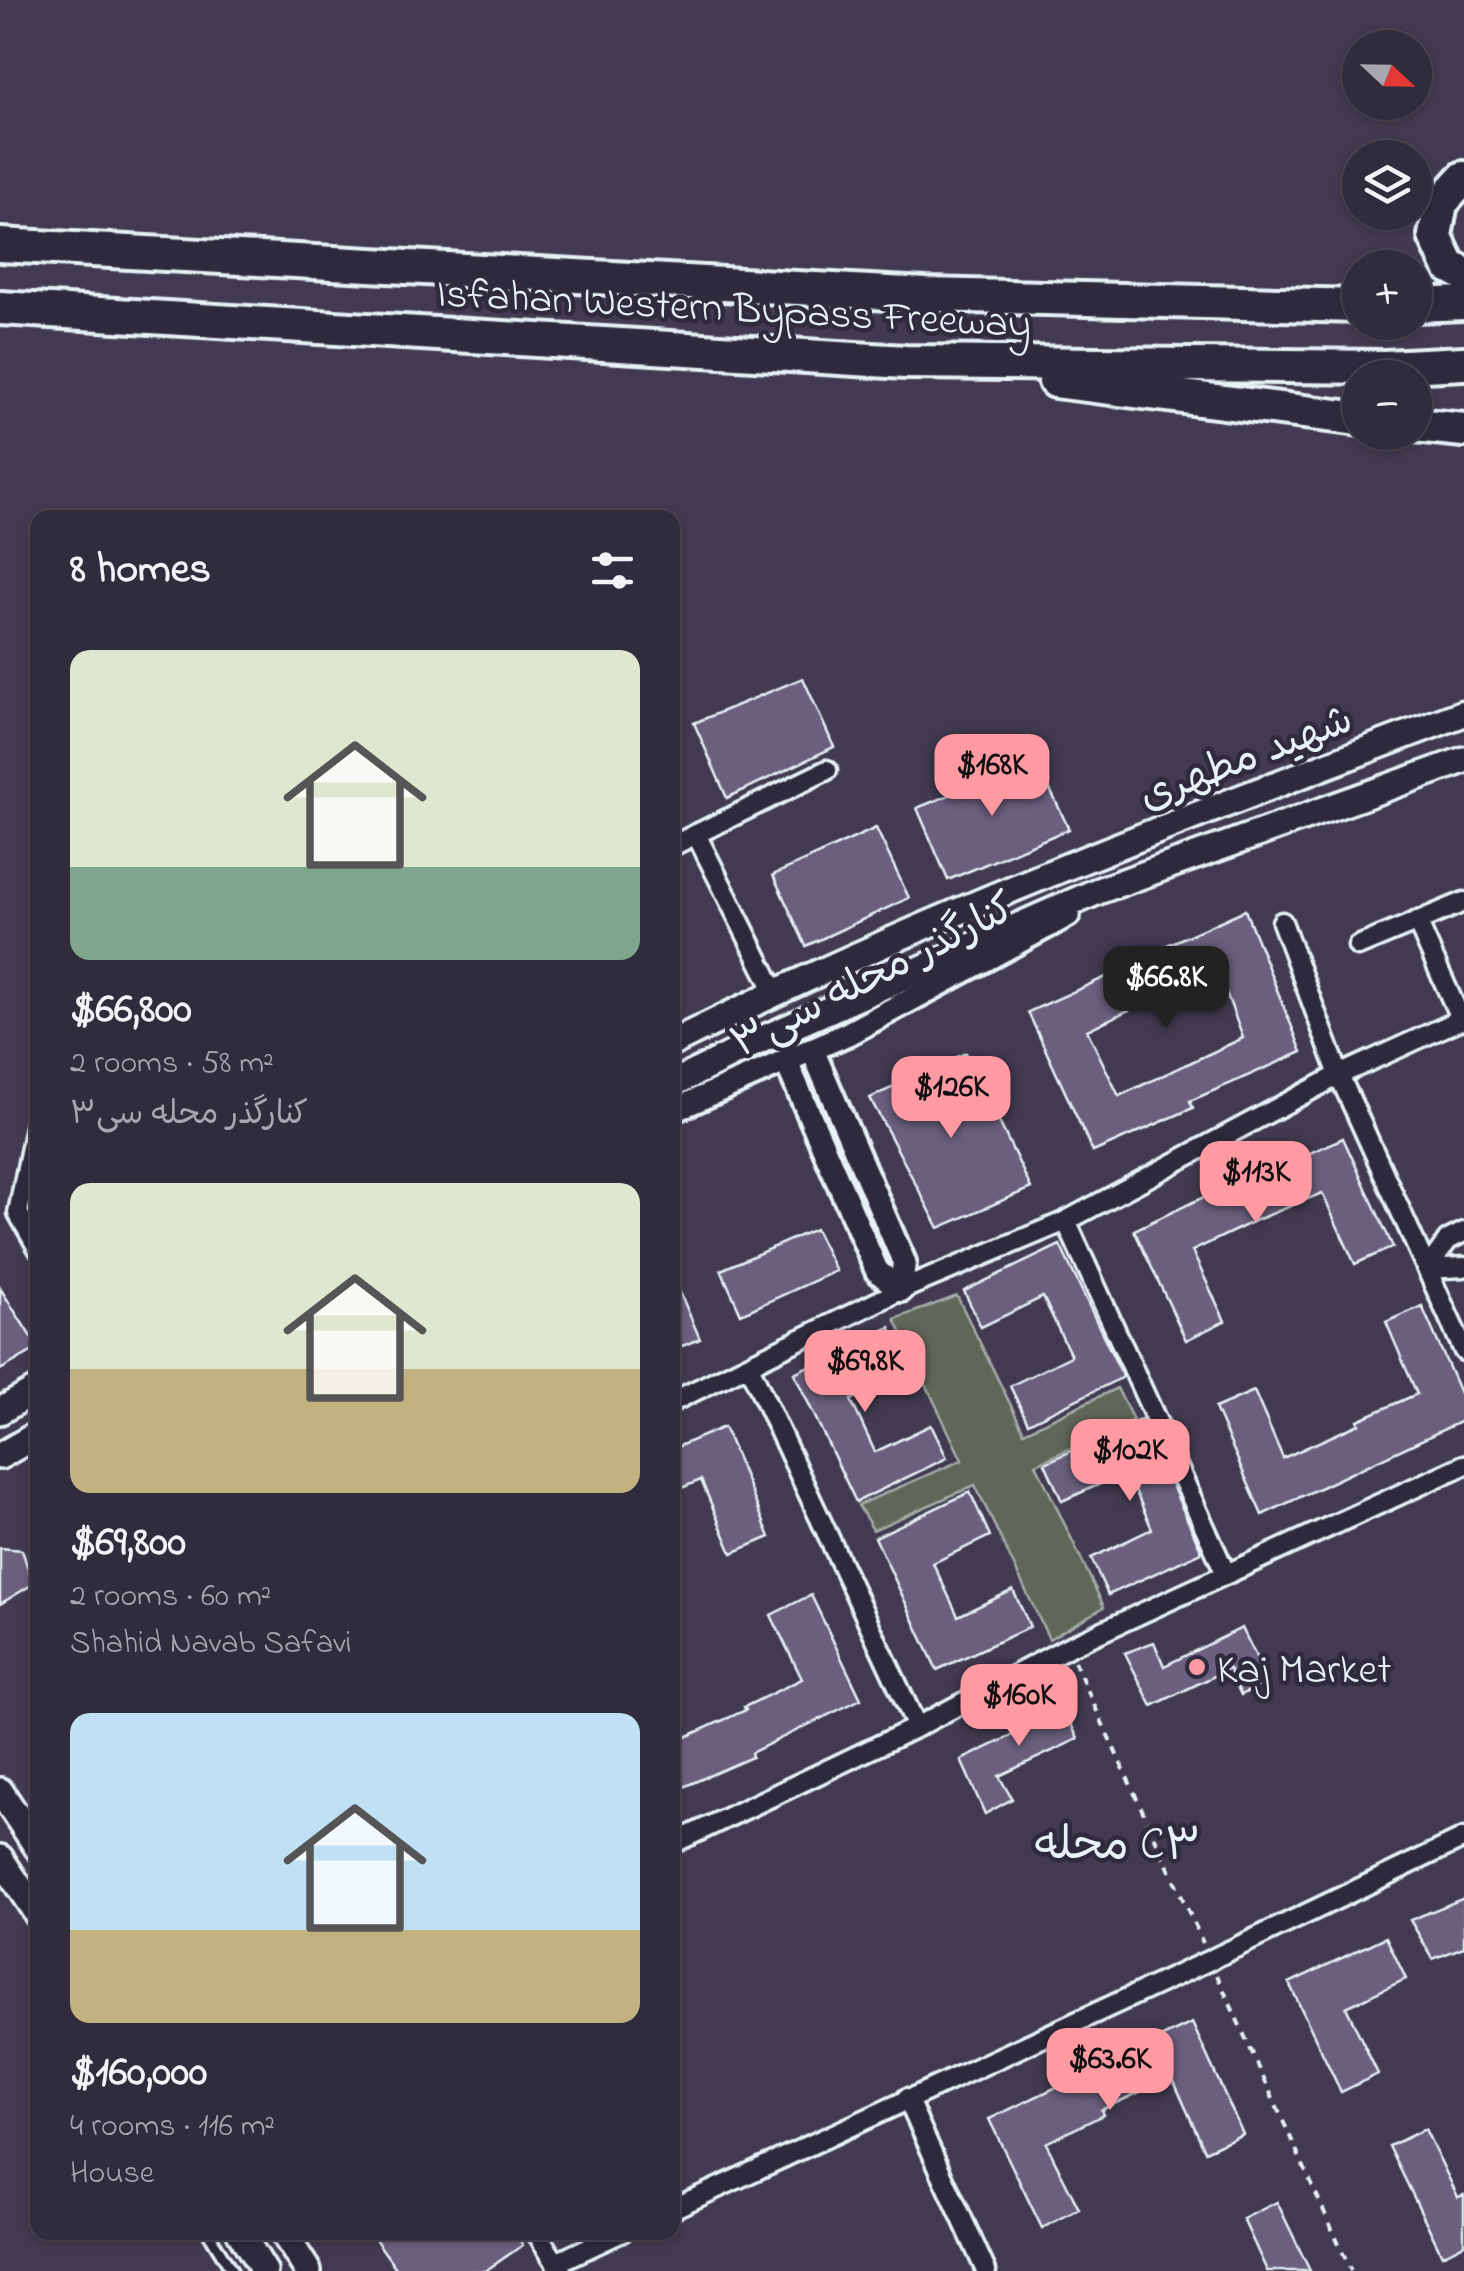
<!DOCTYPE html>
<html lang="en">
<head>
<meta charset="utf-8">
<style>
	body { margin:0; font-family:"Indie Flower","Playpen Sans Arabic",sans-serif; background:#3d3847; color:#f1f3f6; height:100vh; display:flex; flex-direction:column; font-size:38px; white-space:nowrap }
	* { box-sizing:border-box; margin:0 }
	p { font-size:32px; color:#a8a7af }
	.icon { flex:none; width:55px; height:55px; fill:none; stroke:currentColor; stroke-width:2; stroke-linecap:round; stroke-linejoin:round }
	.map { position:relative; flex:1; overflow:hidden }
	.side { position:absolute; left:30px; top:510px; width:650px; height:1730px; display:flex; flex-direction:column; background:#312c3c; border-radius:20px; box-shadow:0 2px 8px #0004,0 0 0 2px #4c4856 }
	.side>* { flex:none }
	.needle { width:65px; rotate:112deg }
	.tools { position:absolute; left:1342px; top:30px; display:grid; gap:20px }
	.tools a { display:grid; place-items:center; width:90px; height:90px; border-radius:50%; background:#312c3c; box-shadow:0 2px 8px #0004,0 0 0 2px #4c4856; font-size:50px }
	.price { position:absolute; translate:-50% -85px; padding:0 22px; border-radius:20px; background:#ff9aa2; color:#111; font-size:32px; line-height:65px; filter:drop-shadow(0 2px 5px #0008) }
	.price::after { content:''; position:absolute; left:50%; top:60px; width:30px; height:22px; margin-left:-15px; background:inherit; clip-path:polygon(0 0,100% 0,50% 100%) }
	.price.active { background:#222; color:#fff }
	ul { padding:0; list-style:none }
	li { display:grid; align-content:center; gap:20px; height:530px; padding:0 40px }
	li span { display:grid; place-items:center; height:310px; border-radius:20px; color:#555 }
	li>.icon { margin-inline-start:auto }
	span .icon { width:180px; height:180px; fill:#fffc; stroke-width:1 }
	li b { font-size:42px }
	h2 { display:flex; justify-content:space-between; align-items:center; height:120px; padding:0 40px; font-size:42px }
	.map>svg:first-child { display:block }
	.green { fill:#606659; stroke:#a4aca8; stroke-width:2.5 }
	.building { fill:#6b5e7b; stroke:#e8f1f8; stroke-width:2.5; fill-rule:evenodd }
	.lines { fill:none; stroke-linecap:round; stroke-linejoin:round }
	.service-casing { stroke:#e8f1f8; stroke-width:16 }
	.minor-casing { stroke:#e8f1f8; stroke-width:25 }
	.tertiary-casing { stroke:#e8f1f8; stroke-width:30 }
	.secondary-casing { stroke:#e8f1f8; stroke-width:32 }
	.motorway-casing { stroke:#e8f1f8; stroke-width:40 }
	.path { stroke:#e8f1f8; stroke-width:4; stroke-dasharray:8 8; stroke-linecap:butt }
	.service { stroke:#2f2a3d; stroke-width:9 }
	.minor { stroke:#2f2a3d; stroke-width:18 }
	.tertiary { stroke:#2f2a3d; stroke-width:22 }
	.secondary { stroke:#2f2a3d; stroke-width:25 }
	.motorway { stroke:#2f2a3d; stroke-width:32 }
	.poi-dot { fill:#ff9aa2; stroke:#2f2a3d; stroke-width:4 }
	.labels { text-anchor:middle; stroke-width:9; stroke-linejoin:round; paint-order:stroke }
	.street-label { font-size:42px; fill:#e8f1f8; stroke:#2f2a3d }
	.poi-label { font-size:42px; fill:#e8f1f8; stroke:#2f2a3d; text-anchor:start }
	.neighbourhood-label { font-size:45px; fill:#e8f1f8; stroke:#2f2a3d }
</style>
</head>
<body>
<div class="map">
<svg width="1464" height="2271" viewBox="0 0 1464 2271">
	<rect width="100%" height="100%" fill="#413a50"/>
	<filter id="ink" filterUnits="userSpaceOnUse"><feTurbulence type="fractalNoise" baseFrequency=".01" numOctaves="2"/><feDisplacementMap in="SourceGraphic" scale="20" xChannelSelector="R" yChannelSelector="G"/><feConvolveMatrix kernelMatrix="1 2 1 2 8 2 1 2 1" color-interpolation-filters="sRGB"/></filter>
	<g filter="url(#ink)">
		<!-- green -->
		<polygon class="green" points="957,1296 1024,1432 1117,1388 1133,1420 1036,1464 1104,1607 1049,1639 975,1485 873,1530 858,1505 962,1460 895,1319"/>
		<!-- building -->
		<g class="building">
			<polygon points="803,678 834,747 727,798 694,723"/>
			<polygon points="1036,760 1069,829 948,880 917,808"/>
			<polygon points="876,828 909,898 806,946 773,875"/>
			<path d="M1245 910 1302 1052 1190 1101 1193 1108 1093 1152 1028 1012 1146 959 1145 955ZM1217 968 1243 1038 1119 1096 1087 1030Z"/>
			<polygon points="966,1053 1031,1188 939,1228 870,1098"/>
			<polygon points="1343,1138 1393,1247 1355,1264 1322,1193 1259,1219 1192,1251 1225,1321 1186,1340 1134,1230 1229,1185 1231,1189"/>
			<polygon points="815,1229 836,1271 741,1314 721,1270"/>
			<polygon points="1060,1245 1123,1377 1028,1423 1010,1386 1071,1356 1043,1297 981,1327 964,1291"/>
			<polygon points="672,1274 700,1339 672,1350"/>
			<polygon points="0,1288 38,1348 0,1370"/>
			<polygon points="1422,1306 1464,1402 1464,1420 1262,1515 1215,1408 1254,1391 1283,1458 1359,1424 1358,1420 1417,1394 1386,1322"/>
			<polygon points="890,1327 912,1371 851,1400 875,1452 931,1425 947,1458 856,1502 794,1373"/>
			<polygon points="1142,1419 1202,1552 1108,1595 1091,1558 1152,1529 1127,1472 1062,1501 1045,1463"/>
			<polygon points="724,1427 770,1537 732,1553 701,1480 672,1492 672,1449"/>
			<polygon points="970,1492 990,1536 933,1563 958,1616 1013,1590 1030,1627 937,1670 875,1537"/>
			<polygon points="0,1548 22,1550 33,1584 0,1604"/>
			<polygon points="811,1595 861,1699 751,1753 752,1757 672,1792 672,1743 746,1710 744,1707 802,1679 771,1615"/>
			<polygon points="1242,1628 1268,1681 1241,1695 1229,1669 1152,1706 1125,1653 1154,1642 1164,1666"/>
			<polygon points="1053,1686 1078,1739 999,1776 1012,1799 985,1814 961,1760 1038,1723 1025,1698"/>
			<polygon points="1464,1898 1464,1947 1433,1959 1410,1920"/>
			<polygon points="1386,1937 1406,1979 1346,2007 1378,2074 1341,2092 1289,1983"/>
			<polygon points="1192,2023 1243,2134 1205,2151 1172,2077 1101,2110 1103,2115 1046,2143 1079,2209 1042,2228 989,2119"/>
			<polygon points="1425,2129 1458,2197 1464,2195 1464,2244 1442,2255 1389,2146"/>
			<polygon points="1277,2202 1310,2271 1267,2271 1243,2219"/>
			<polygon points="370,2232 514,2232 523,2245 485,2271 398,2271"/>
		</g>
		<g class="lines">
			<defs>
				<polyline id="service" points="208,2232 232,2271"/>
				<g id="minor">
					<polyline points="696,834 775,992"/>
					<polyline points="672,846 827,770"/>
					<polyline points="1417,921 1461,1020"/>
					<polyline points="1282,922 1339,1075 1464,1351"/>
					<polyline points="1358,946 1464,902"/>
					<polyline points="38,1112 18,1213 38,1248"/>
					<polyline points="1066,1221 1226,1574"/>
					<polyline points="1427,1269 1448,1240 1464,1232"/>
					<polyline points="1427,1269 1464,1267"/>
					<polyline points="749,1366 917,1727"/>
					<polyline points="672,1402 901,1290 1066,1221 1339,1075 1464,1018"/>
					<polyline points="672,1844 917,1727 1068,1647 1464,1465"/>
					<polyline points="907,2098 986,2271"/>
					<polyline points="672,2209 1210,1960 1464,1838"/>
					<polyline points="536,2232 561,2271"/>
					<polyline points="556,2263 622,2232"/>
				</g>
				<g id="tertiary">
					<polyline points="812,1049 904,1262 901,1290"/>
					<polyline points="786,1061 877,1271 901,1290"/>
					<polyline points="672,1111 847,1034 1068,915"/>
				</g>
				<g id="secondary">
					<path d="M672 1043C928 915 1197 814 1464 713"/>
					<polyline points="672,1084 765,1038 1098,891 1464,760"/>
					<polyline points="0,1411 38,1389"/>
					<polyline points="0,1456 38,1434"/>
					<polyline points="0,1791 38,1848"/>
					<polyline points="0,1858 38,1915"/>
					<polyline points="240,2232 264,2271"/>
					<polyline points="283,2232 308,2271"/>
				</g>
				<g id="motorway">
					<polyline points="1464,178 1441,203 1435,236 1449,266 1464,274"/>
					<polyline points="0,245 926,295 1360,306"/>
					<polyline points="1415,305 1464,303"/>
					<polyline points="0,308 906,362 1384,367 1464,363"/>
					<polyline points="1055,381 1360,419"/>
					<polyline points="1415,425 1464,430"/>
				</g>
			</defs>
			<!-- service casing -->
			<use href="#service" class="service-casing"/>
			<!-- minor casing -->
			<use href="#minor" class="minor-casing"/>
			<!-- tertiary casing -->
			<use href="#tertiary" class="tertiary-casing"/>
			<!-- secondary casing -->
			<use href="#secondary" class="secondary-casing"/>
			<!-- motorway casing -->
			<use href="#motorway" class="motorway-casing"/>
			<!-- path -->
			<g class="path">
				<polyline points="1074,1661 1203,1943"/>
				<polyline points="1217,1975 1351,2271"/>
			</g>
			<!-- service -->
			<use href="#service" class="service"/>
			<!-- minor -->
			<use href="#minor" class="minor"/>
			<!-- tertiary -->
			<use href="#tertiary" class="tertiary"/>
			<!-- secondary -->
			<use href="#secondary" class="secondary"/>
			<!-- motorway -->
			<use href="#motorway" class="motorway"/>
		</g>
	</g>
	<!-- markers -->
	<circle class="poi-dot" cx="1197" cy="1667" r="10"/>
	<g class="labels">
		<!-- street labels -->
		<g class="street-label">
			<text transform="translate(734 306) rotate(3)" y="15">Isfahan Western Bypass Freeway</text>
			<text transform="translate(1245 755) rotate(-21)" y="15">شهید مطهری</text>
			<text transform="translate(872 973) rotate(-27)" y="15">کنارگذر محله سی۳</text>
		</g>
		<!-- poi labels -->
		<g class="poi-label">
			<text x="1217" y="1682">Kaj Market</text>
		</g>
		<!-- neighbourhood labels -->
		<g class="neighbourhood-label">
			<text x="1118" y="1858">محله C۳</text>
		</g>
	</g>
</svg>
<div class="tools">
<a><svg class="needle" viewBox="-14 -14 28 28"><path d="M0-13l5 13h-10z" fill="#e53935"/><path d="M0 13l5-13h-10z" fill="#a8a7af"/></svg></a>
<a><svg class="icon" aria-label="layers" viewBox="0 0 24 24"><path d="M12 4l9 5-9 5-9-5zM3 14l9 5 9-5"/></svg></a>
<a>+</a>
<a>−</a>
</div>
<b class="price" style="left:992px;top:819px">$168K</b>
<b class="price active" style="left:1166px;top:1031px">$66.8K</b>
<b class="price" style="left:951px;top:1141px">$126K</b>
<b class="price" style="left:1256px;top:1226px">$113K</b>
<b class="price" style="left:865px;top:1415px">$69.8K</b>
<b class="price" style="left:1130px;top:1504px">$102K</b>
<b class="price" style="left:1019px;top:1749px">$160K</b>
<b class="price" style="left:1110px;top:2113px">$63.6K</b>
<section class="side">
<h2>8 homes<svg class="icon" aria-label="filters" viewBox="0 0 24 24"><path d="M4 7h16M4 17h16"/><circle cx="9" cy="7" r="2"/><circle cx="15" cy="17" r="2"/></svg></h2>
<ul>
<li><span style="background:linear-gradient(#dfe7d0 70%,#7fa58c 0)"><svg class="icon" aria-label="home" viewBox="0 0 24 24"><path d="M3 11l9-7 9 7M6 9v11h12V9"/></svg></span><div><b>$66,800</b><p>2 rooms · 58 m²</p><p>کنارگذر محله سی۳</p></div></li>
<li><span style="background:linear-gradient(#dfe7d0 60%,#c2b280 0)"><svg class="icon" aria-label="home" viewBox="0 0 24 24"><path d="M3 11l9-7 9 7M6 9v11h12V9"/></svg></span><div><b>$69,800</b><p>2 rooms · 60 m²</p><p>Shahid Navab Safavi</p></div></li>
<li><span style="background:linear-gradient(#bfe0f5 70%,#c2b280 0)"><svg class="icon" aria-label="home" viewBox="0 0 24 24"><path d="M3 11l9-7 9 7M6 9v11h12V9"/></svg></span><div><b>$160,000</b><p>4 rooms · 116 m²</p><p>House</p></div></li>
</ul>
</section>
</div>
</body>
</html>
